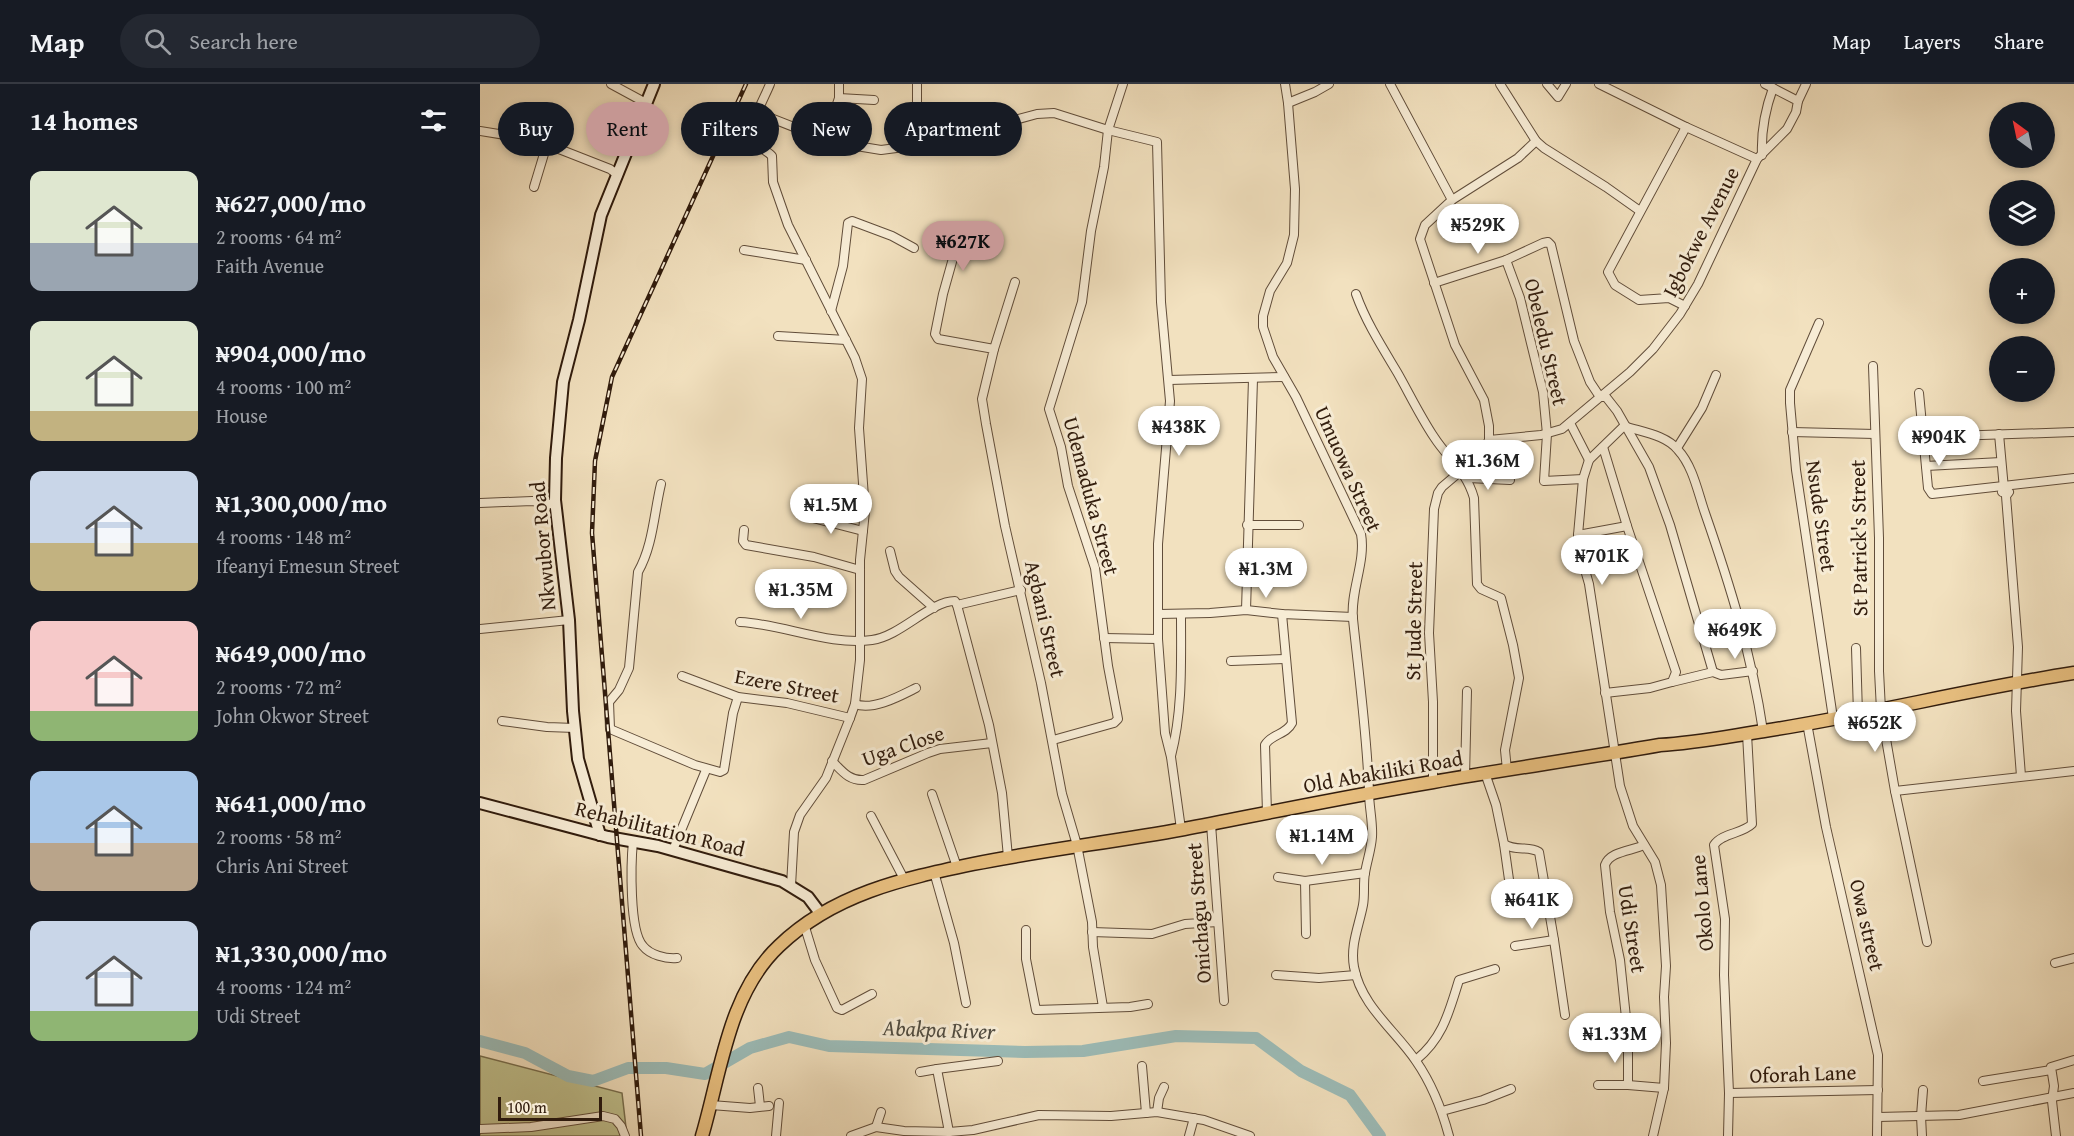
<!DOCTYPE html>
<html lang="en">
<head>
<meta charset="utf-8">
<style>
	body { margin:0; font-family:"Gentium Book Plus",serif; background:#242831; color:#f1f3f6; height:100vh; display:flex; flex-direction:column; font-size:22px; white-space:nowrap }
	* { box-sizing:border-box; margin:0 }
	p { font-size:20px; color:#9ea1a6 }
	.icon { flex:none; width:33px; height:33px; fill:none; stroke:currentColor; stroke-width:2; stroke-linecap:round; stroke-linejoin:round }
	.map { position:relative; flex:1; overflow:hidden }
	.panel { display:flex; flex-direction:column; background:#171b24; width:480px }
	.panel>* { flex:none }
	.banner { position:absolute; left:18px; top:18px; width:570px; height:54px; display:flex; gap:12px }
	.needle { width:39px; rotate:327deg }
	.fabs { position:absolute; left:1509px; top:18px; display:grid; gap:12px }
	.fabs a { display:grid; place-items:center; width:66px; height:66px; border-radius:50%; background:#171b24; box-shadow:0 3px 9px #0003; font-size:30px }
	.scale { position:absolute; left:18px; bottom:15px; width:104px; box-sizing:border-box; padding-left:6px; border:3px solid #311c0d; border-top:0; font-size:16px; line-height:21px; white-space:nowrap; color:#311c0d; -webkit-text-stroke:4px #f7ecd5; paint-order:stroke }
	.price { position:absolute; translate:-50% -51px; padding:0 14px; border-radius:21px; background:#fff; color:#222; font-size:20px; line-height:39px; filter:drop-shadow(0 2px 3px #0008) }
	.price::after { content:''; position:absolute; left:50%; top:36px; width:18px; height:14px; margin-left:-9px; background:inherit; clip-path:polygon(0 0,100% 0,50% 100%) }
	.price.selected { background:#c59692; color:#111 }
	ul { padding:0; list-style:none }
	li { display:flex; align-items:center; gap:18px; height:150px; padding:0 30px }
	li span { display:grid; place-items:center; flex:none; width:168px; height:120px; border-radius:12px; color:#555 }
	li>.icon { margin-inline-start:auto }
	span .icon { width:72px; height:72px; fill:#fffc; stroke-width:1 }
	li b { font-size:26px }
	h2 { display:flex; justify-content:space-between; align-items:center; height:72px; padding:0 30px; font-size:26px }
	.pill { padding:0 21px; border-radius:27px; background:#171b24; box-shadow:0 3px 9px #0003; font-size:21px; line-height:54px }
	.pill.selected { background:#c59692; color:#111 }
	header { display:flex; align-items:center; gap:36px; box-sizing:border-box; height:84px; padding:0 30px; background:#171b24; border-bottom:2px solid #363941 }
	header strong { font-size:28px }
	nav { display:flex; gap:33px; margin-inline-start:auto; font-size:21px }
	.search { width:420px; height:54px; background:#242831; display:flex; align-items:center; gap:15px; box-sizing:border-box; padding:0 21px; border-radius:33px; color:#9ea1a6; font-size:22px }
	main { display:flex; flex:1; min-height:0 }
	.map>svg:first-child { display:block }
	.green { fill:#c0c18e; stroke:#786e4e; stroke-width:1.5 }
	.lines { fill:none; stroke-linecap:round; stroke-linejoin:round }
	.river { stroke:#9cbcb8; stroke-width:12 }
	.street-casing { stroke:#614d3a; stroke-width:10 }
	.secondary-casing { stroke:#311c0d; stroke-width:14 }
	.primary-casing { stroke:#311c0d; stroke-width:15 }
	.street { stroke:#f7ecd5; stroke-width:8 }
	.secondary { stroke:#f7ecd5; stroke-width:10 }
	.primary { stroke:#e9c080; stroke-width:12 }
	.rail-casing { stroke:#311c0d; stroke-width:4.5 }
	.rail { stroke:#f7ecd5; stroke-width:2; stroke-dasharray:7; stroke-linecap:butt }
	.labels { text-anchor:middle; stroke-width:6; stroke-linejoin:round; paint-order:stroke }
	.street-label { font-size:21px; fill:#311c0d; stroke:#f7ecd5 }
	.water-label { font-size:22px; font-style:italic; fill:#514c40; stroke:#f7ecd5 }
</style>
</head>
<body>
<header>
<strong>Map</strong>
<div class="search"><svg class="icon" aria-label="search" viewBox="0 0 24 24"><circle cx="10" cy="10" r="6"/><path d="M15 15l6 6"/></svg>Search here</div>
<nav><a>Map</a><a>Layers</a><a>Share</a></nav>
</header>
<main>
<section class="panel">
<h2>14 homes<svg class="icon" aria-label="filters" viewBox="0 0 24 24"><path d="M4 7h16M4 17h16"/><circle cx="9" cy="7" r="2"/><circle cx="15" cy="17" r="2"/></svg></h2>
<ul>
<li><span style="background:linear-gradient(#dfe7d0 60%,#9aa5b1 0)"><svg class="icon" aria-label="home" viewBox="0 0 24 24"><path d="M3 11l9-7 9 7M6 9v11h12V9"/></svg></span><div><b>₦627,000/mo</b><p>2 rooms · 64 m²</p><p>Faith Avenue</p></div></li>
<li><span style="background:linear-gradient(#dfe7d0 75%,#c2b280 0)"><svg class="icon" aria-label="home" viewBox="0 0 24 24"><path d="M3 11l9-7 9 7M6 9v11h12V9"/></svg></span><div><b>₦904,000/mo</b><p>4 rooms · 100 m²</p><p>House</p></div></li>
<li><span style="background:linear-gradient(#c9d6e8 60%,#c2b280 0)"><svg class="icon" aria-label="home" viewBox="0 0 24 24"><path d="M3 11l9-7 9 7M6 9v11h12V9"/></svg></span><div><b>₦1,300,000/mo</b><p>4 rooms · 148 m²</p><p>Ifeanyi Emesun Street</p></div></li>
<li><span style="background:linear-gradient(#f6c9c9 75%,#8fb573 0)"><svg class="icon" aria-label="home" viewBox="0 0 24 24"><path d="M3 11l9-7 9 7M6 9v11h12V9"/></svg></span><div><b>₦649,000/mo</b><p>2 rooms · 72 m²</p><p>John Okwor Street</p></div></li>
<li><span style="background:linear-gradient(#a9c7e8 60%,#b9a48a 0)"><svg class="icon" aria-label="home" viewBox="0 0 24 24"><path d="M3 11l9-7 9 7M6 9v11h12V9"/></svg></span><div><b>₦641,000/mo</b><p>2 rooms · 58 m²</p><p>Chris Ani Street</p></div></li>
<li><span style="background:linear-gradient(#c9d6e8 75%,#8fb573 0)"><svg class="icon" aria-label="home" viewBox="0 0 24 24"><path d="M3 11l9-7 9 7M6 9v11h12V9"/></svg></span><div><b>₦1,330,000/mo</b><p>4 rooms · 124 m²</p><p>Udi Street</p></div></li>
</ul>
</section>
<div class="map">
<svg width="1594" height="1052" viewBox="0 0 1594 1052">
	<rect width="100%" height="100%" fill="#f2e1bf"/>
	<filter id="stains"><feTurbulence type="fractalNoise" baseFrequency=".00333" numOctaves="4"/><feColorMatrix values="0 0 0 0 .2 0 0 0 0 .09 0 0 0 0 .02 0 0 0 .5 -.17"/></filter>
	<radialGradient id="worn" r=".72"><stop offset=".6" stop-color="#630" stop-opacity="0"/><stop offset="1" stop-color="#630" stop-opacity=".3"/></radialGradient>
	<!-- green -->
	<polygon class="green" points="0,972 142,1009 147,1052 0,1052"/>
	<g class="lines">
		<!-- river -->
		<polyline class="river" points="0,957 45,969 88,992 113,997 148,984 186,984 225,990 270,964 309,953 349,962 545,968 603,967 696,952 776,954 821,987 870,1011 900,1052"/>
		<defs>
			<g id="street">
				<polyline points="131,0 166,19"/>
				<path d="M290 0C286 11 266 46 272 56 276 62 286 66 292 72L293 98 308 141 375 274 382 295 379 344 385 427 380 476V576L375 620 370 634 346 694 320 731 314 748 311 802"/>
				<polyline points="359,0 359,14"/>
				<polyline points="437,0 437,62"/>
				<polyline points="805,0 808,19 835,8 849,0"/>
				<polyline points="910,0 972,116"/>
				<polyline points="1067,0 1078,13 1086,0"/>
				<polyline points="1119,0 1206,43 1277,75"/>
				<polyline points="1318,17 1326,0"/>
				<path d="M808 19 815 105 814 151 807 179 790 207 783 232V243L793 273 816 313 881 450C886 478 870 507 873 535 879 593 887 650 889 708 889 723 893 738 892 753 891 766 887 777 885 789 883 799 885 810 883 821 879 842 870 861 874 883 881 922 916 947 936 977 952 1000 962 1026 969 1052"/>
				<polyline points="278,29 352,58 401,66 447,60 557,30 574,29 628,46 677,58 681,218 690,317 678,460 678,555 685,649 691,673 701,745"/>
				<polyline points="0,47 56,56 130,85 138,91"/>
				<polyline points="345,55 359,14 394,16"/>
				<polyline points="1056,57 1064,64 1126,103 1160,127"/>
				<path d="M1282 71C1281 48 1285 26 1293 4"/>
				<polyline points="54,103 67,60"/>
				<polyline points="477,160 463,210 455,250 458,255 514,265 502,315 506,340 525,442 561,599 582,710 597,761 612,838 613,863 623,923"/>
				<polyline points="264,166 326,176"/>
				<polyline points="1026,176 1040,214 1063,308 1067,350 1064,397 1103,395"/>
				<polyline points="954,199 1026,176 1063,159 1068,158 1071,161 1094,257 1110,298 1120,313 1126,313 1137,327 1169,383 1190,441 1233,588"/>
				<path d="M876 210C886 238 902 263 917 288 929 309 940 332 954 353 968 375 986 386 994 414L997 500 1001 505 1021 514 1033 561 1039 594 1025 666 1027 686"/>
				<polyline points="1205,222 1189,214 1159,216 1135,201 1128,188 1206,43"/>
				<polyline points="351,227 363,182 368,139 372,137 412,152 434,164"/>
				<polyline points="1339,239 1310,306 1310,319 1316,386 1353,634"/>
				<polyline points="298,252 366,256"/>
				<polyline points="514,265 535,198"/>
				<polyline points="1393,282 1399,454 1399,587 1401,626 1415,707 1447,858"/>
				<polyline points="689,296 804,293"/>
				<polyline points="1439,309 1448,404 1452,410 1594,394"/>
				<polyline points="1090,339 1109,376"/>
				<polyline points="1144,342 1109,376 1103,395 1098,451 1101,472 1109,500 1140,702 1153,742 1175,778 1181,801 1186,882 1184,913 1186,959 1184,1004 1173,1052"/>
				<path d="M1144 342C1162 348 1186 351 1198 366 1213 382 1218 409 1225 429 1250 501 1272 572 1283 647"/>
				<polyline points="1312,348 1395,350"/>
				<polyline points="1519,350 1524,405"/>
				<polyline points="1443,353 1594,348"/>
				<polyline points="1009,356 1061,351 1082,345 1150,288 1173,265 1200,230 1218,200 1277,75 1307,45 1316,28 1318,17 1285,0"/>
				<polyline points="1123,363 1147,442 1196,588 1192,598 1170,604 1125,609"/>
				<polyline points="1197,364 1222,324 1236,291"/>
				<polyline points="1446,382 1521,378"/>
				<polyline points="988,394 1030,396"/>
				<path d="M181 400C174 429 173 462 158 488L149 584 139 606 129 618 130 645 215 681 240 688 244 686 253 629 258 613"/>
				<polyline points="1522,408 1526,405 1529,408 1526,412 1538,563 1536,627 1541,692"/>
				<polyline points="0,419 52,417 76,421"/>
				<polyline points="325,432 383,447"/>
				<polyline points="767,441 819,441"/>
				<polyline points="264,446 263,457 266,461 334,473 380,486"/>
				<polyline points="1098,451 1147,442"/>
				<polyline points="410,467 415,487 419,493 454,524"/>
				<polyline points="477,521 509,641 522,709 528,773"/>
				<polyline points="766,526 773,295"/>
				<polyline points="679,530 730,529 766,526 802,530 873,533"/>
				<path d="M260 538C303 540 349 562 392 556 421 552 450 517 475 517L477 521 541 506"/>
				<polyline points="0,545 89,536"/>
				<polyline points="624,554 678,555"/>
				<polyline points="1376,564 1378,630"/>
				<polyline points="751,577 805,575"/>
				<polyline points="202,592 258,613 307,619 370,634"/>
				<polyline points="1192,598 1233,588 1241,591 1273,587"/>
				<path d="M375 620C393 627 420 612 436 604"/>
				<polyline points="22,637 67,643 95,644"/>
				<polyline points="1327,639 1346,743 1398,971 1397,1052"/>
				<polyline points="573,656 634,639 638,635 628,582 615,484 588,402 581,363 569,325 602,218 611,147 624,83 628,46 643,0"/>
				<path d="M691 672C703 626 701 577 701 530"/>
				<path d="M352 677C362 687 369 697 384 696L448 669 460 665 512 659"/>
				<path d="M1005 689 1016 721 1024 760C1036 768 1048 761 1059 768L1074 856 1085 931"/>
				<polyline points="985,693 987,607"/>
				<polyline points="953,698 953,618 949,549 954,425 958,409 962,403 1002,369 1009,356 1009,342 1004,316 975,261 940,155 945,141 972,116 1038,74 1056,57 1020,0"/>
				<polyline points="1415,707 1594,687"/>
				<polyline points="452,710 477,783"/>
				<path d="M787 729 785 661C791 650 806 651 812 639L802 530"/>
				<polyline points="391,732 424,795"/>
				<polyline points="731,740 744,917"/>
				<path d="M153 757C151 778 149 847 163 862 170 871 186 875 197 874"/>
				<polyline points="1024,760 1033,824"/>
				<polyline points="193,766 226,686"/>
				<polyline points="454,788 474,859 486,919"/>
				<polyline points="798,793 825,797 885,789"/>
				<polyline points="825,797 826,850"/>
				<polyline points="324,840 335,876 357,924 362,926 392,910"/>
				<polyline points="546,846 546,875 556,926 650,923 668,920"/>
				<polyline points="612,848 672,850 705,840 738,838"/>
				<polyline points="1035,862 1074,856"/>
				<polyline points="1575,879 1594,874"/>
				<polyline points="796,891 839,894 876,891"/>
				<path d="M936 976C963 954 969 928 979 896L1015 885"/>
				<polyline points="662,982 666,1029"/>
				<polyline points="457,985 518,977"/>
				<polyline points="440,988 457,985 469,1048"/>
				<polyline points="1503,997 1571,986"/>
				<polyline points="1118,1001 1148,1001 1184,1004"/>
				<path d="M1148 1001V953L1140 876 1130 828 1125 781C1130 767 1152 767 1164 761"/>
				<polyline points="278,1004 280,1022"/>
				<polyline points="1249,1009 1398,1006"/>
				<polyline points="231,1021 270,1024 289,1022"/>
				<polyline points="962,1027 1003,1016 1031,1005"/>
				<polyline points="677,1028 679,1014 684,1003"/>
				<polyline points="1398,1033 1479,1031 1594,1009"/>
				<polyline points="396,1043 401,1028"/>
				<polyline points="0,1045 51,1043 123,1032 135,1035 141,1042 145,1052"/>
				<polyline points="296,1052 299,1019"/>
				<polyline points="371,1052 396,1043 424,1047 469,1048 493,1046 559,1031 631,1032 677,1028 724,1036 770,1052"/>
				<polyline points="709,1052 714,1034"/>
				<path d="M1248 1052 1249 1009 1244 891 1245 835 1234 761C1242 749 1262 750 1272 740L1267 650"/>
				<polyline points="1442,1052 1441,1032 1443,1006"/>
				<polyline points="1576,1052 1572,1017 1574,1002 1571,983 1594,976"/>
			</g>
			<g id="secondary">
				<polyline points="0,719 128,753 178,762 302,797 328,813 340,829"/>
				<polyline points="120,751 98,675 93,627 89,536 75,416 76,374 83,298 99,236 121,131 174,0"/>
			</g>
			<path id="primary" d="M222 1052C241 988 248 910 299 862 353 810 422 795 493 780 563 766 633 758 704 745 787 729 869 712 953 698 1028 685 1105 674 1180 661 1215 659 1250 652 1284 647 1388 631 1490 605 1594 589"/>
		</defs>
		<!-- street casing -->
		<use href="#street" class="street-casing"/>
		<!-- secondary casing -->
		<use href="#secondary" class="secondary-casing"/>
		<!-- primary casing -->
		<use href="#primary" class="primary-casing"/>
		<!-- street -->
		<use href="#street" class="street"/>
		<!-- secondary -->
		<use href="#secondary" class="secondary"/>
		<!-- primary -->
		<use href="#primary" class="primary"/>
		<defs>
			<polyline id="rail" points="161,1052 112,449 115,377 132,293 266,0"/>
		</defs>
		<!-- rail casing -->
		<use href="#rail" class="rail-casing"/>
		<!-- rail -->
		<use href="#rail" class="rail"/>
	</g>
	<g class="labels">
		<!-- street labels -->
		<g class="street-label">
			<text transform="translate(1221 148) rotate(-63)" y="7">Igbokwe Avenue</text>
			<text transform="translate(1066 258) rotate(77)" y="7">Obeledu Street</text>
			<text transform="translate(868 385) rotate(66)" y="7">Umuowa Street</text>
			<text transform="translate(611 412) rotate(75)" y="7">Udemaduka Street</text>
			<text transform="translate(1341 432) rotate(82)" y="7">Nsude Street</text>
			<text transform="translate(1379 454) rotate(-91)" y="7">St Patrick's Street</text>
			<text transform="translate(63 462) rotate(-95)" y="7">Nkwubor Road</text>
			<text transform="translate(565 535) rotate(77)" y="7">Agbani Street</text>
			<text transform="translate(934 537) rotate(-89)" y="7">St Jude Street</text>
			<text transform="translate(307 602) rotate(11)" y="7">Ezere Street</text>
			<text transform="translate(423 662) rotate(-19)" y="7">Uga Close</text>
			<text transform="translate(903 688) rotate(-10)" y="7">Old Abakiliki Road</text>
			<text transform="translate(180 745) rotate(14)" y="7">Rehabilitation Road</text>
			<text transform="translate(1222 819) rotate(-95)" y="7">Okolo Lane</text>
			<text transform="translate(719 829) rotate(-94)" y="7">Onichagu Street</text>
			<text transform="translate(1387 841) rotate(77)" y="7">Owa street</text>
			<text transform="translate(1152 845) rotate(81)" y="7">Udi Street</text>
			<text transform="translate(1323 990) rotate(-2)" y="7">Oforah Lane</text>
		</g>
		<!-- water labels -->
		<g class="water-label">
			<text transform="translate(459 945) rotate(2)" y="8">Abakpa River</text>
		</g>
	</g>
	<rect width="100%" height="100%" filter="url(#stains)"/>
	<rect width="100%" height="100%" fill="url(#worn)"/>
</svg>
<div class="fabs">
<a><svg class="needle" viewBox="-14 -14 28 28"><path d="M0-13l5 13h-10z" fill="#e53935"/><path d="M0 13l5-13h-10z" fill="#9ea1a6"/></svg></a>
<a><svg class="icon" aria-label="layers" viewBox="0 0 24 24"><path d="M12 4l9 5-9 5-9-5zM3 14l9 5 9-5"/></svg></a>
<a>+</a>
<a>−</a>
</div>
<div class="scale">100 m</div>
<b class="price" style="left:998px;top:171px">₦529K</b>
<b class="price selected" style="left:483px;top:188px">₦627K</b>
<b class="price" style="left:699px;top:373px">₦438K</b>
<b class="price" style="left:1459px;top:383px">₦904K</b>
<b class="price" style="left:1008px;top:407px">₦1.36M</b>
<b class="price" style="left:351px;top:451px">₦1.5M</b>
<b class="price" style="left:1122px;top:502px">₦701K</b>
<b class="price" style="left:786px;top:515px">₦1.3M</b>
<b class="price" style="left:321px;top:536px">₦1.35M</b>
<b class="price" style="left:1255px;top:576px">₦649K</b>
<b class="price" style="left:1395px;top:669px">₦652K</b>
<b class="price" style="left:842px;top:782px">₦1.14M</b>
<b class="price" style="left:1052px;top:846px">₦641K</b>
<b class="price" style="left:1135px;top:980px">₦1.33M</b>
<div class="banner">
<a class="pill">Buy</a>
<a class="pill selected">Rent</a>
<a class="pill">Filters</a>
<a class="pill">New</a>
<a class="pill">Apartment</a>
</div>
</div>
</main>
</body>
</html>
